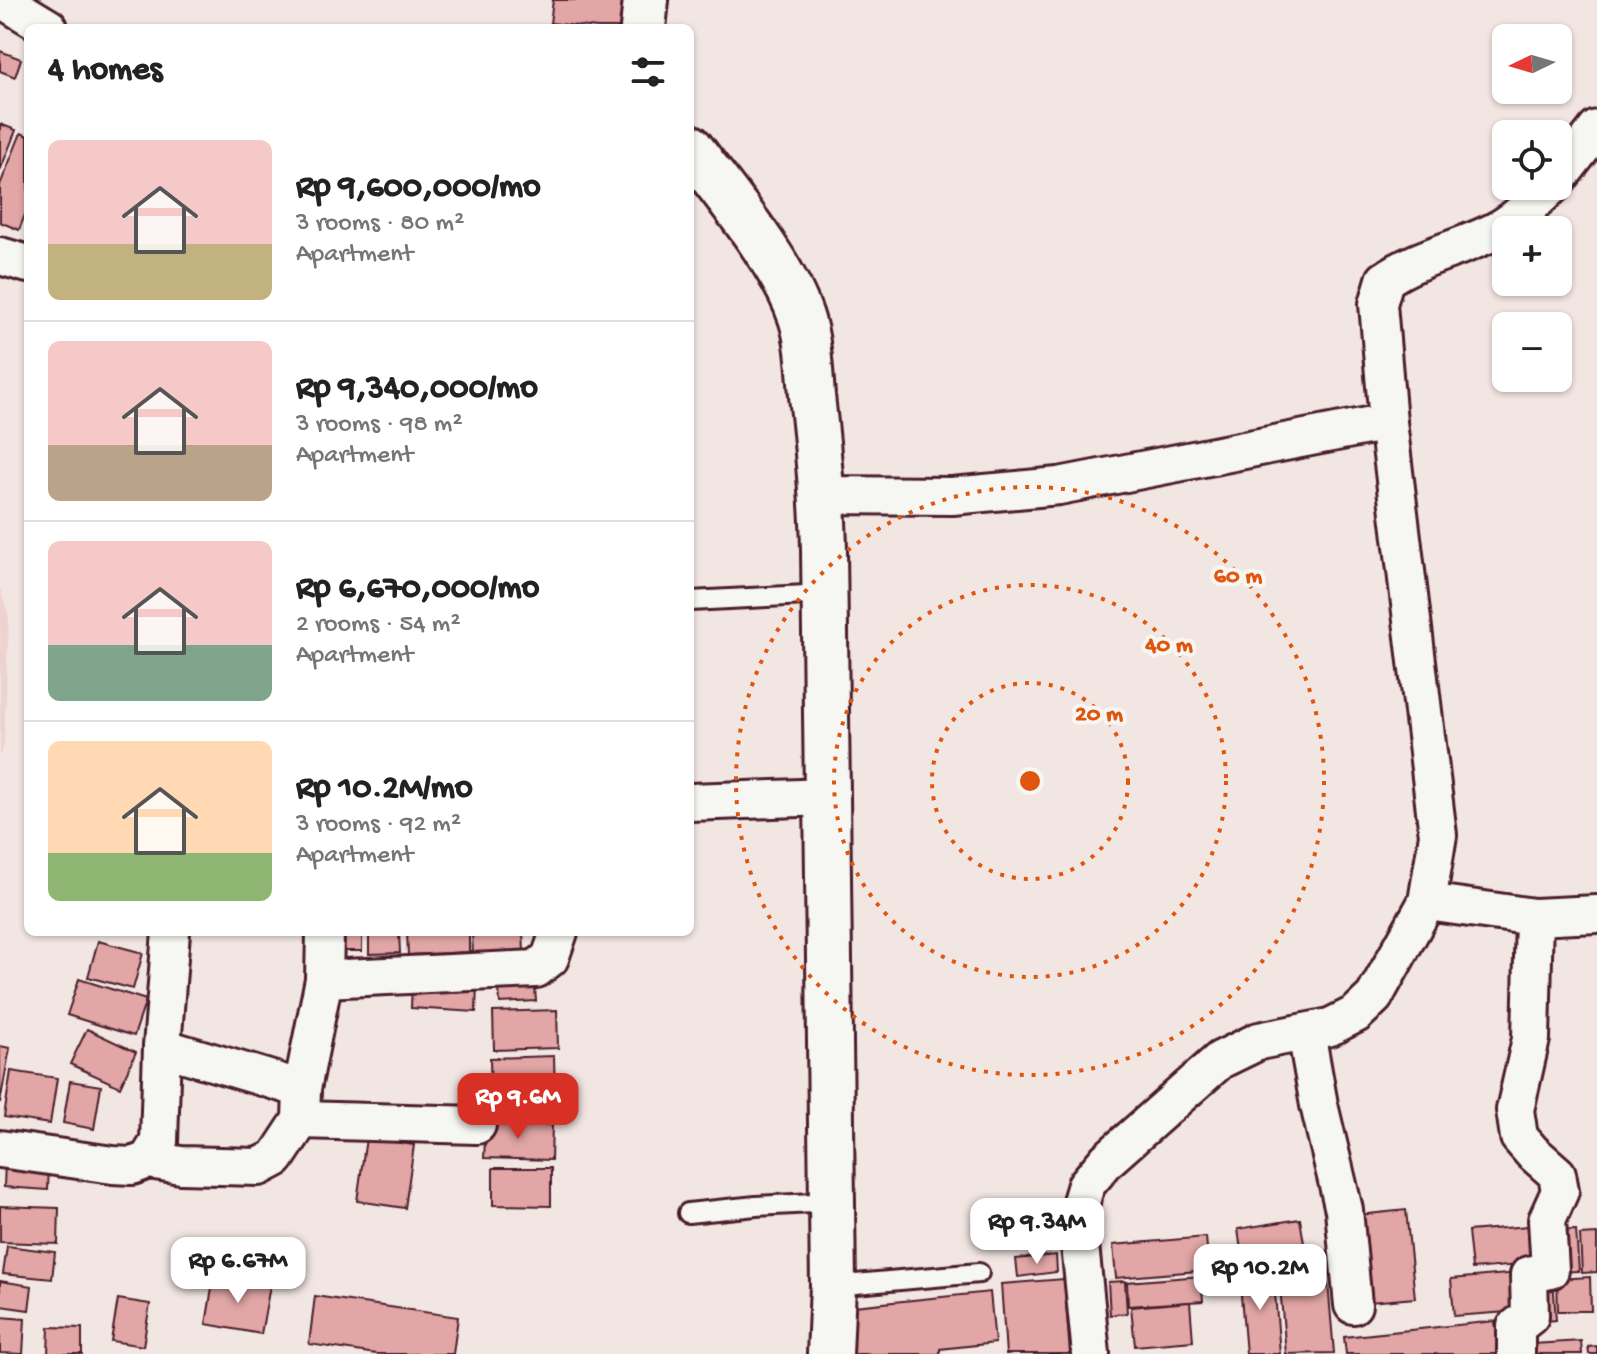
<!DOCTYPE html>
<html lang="en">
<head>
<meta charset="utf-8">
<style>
	body { margin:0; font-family:"Gochi Hand",sans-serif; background:#f2f2f2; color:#222; height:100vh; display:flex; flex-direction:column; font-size:30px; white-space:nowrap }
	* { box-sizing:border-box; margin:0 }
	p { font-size:26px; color:#767676 }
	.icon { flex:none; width:44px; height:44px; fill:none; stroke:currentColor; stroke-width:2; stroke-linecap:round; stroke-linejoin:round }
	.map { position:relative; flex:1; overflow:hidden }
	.side { position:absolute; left:24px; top:24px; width:670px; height:912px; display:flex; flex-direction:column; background:#fff; border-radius:12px; box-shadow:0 2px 6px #0004 }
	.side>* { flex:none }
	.needle { width:52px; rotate:265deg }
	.controls { position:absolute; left:1492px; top:24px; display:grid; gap:16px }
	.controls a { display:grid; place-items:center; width:80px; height:80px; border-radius:12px; background:#fff; box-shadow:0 2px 6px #0004; font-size:40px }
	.price { position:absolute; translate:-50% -68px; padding:0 18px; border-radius:16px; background:#fff; color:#222; font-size:26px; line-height:52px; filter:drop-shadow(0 2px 4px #0008) }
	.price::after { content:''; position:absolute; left:50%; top:48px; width:24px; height:18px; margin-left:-12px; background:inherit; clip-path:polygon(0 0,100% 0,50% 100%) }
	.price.current { background:#d93025; color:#fff }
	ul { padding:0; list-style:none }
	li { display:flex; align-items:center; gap:24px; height:200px; padding:0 24px }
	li+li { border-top:2px solid #e0e0e0 }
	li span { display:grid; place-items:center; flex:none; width:224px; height:160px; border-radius:12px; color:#555 }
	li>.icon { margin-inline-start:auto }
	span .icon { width:96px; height:96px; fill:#fffc; stroke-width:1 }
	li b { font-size:34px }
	h2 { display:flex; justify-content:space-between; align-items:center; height:96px; padding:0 24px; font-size:34px }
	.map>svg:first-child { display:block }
	.built { fill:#edd3d0 }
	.building { fill:#e1a6a5; stroke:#4a1f2b; stroke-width:2 }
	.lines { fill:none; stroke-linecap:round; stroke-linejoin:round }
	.lane-casing { stroke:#4a1f2b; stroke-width:24 }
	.street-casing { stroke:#4a1f2b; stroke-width:42 }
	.secondary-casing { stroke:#4a1f2b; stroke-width:50 }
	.lane { stroke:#f6f6f2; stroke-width:18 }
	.street { stroke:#f6f6f2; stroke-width:36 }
	.secondary { stroke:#f6f6f2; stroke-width:44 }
	.ring { fill:none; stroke:#e0560e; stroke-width:4; stroke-dasharray:4 8 }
	.centre { fill:#e0560e; stroke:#f6f6f2; stroke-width:4 }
	.ring-label { font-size:24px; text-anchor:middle; font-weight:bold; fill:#e0560e; stroke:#f6f6f2; stroke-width:8; stroke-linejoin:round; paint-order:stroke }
</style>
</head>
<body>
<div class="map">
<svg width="1597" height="1354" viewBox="0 0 1597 1354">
	<rect width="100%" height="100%" fill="#f2e6e3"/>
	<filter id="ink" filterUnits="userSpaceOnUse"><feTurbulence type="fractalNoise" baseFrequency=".0125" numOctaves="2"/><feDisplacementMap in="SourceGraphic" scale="16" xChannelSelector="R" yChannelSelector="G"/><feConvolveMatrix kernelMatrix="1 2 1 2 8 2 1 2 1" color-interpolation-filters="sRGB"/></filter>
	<g filter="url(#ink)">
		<!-- built -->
		<polygon class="built" points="0,588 9,617 4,745 0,756"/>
		<!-- building -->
		<g class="building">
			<polygon points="553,0 633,0 630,28 597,28 550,23"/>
			<polygon points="0,51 21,59 15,77 0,71"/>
			<polygon points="0,124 16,130 0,171"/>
			<polygon points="21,133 28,136 28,207 19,230 0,222 0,185"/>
			<rect x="336" y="932" width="26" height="19"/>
			<polygon points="369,932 399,932 400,953 369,954"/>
			<polygon points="407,932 469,932 469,952 408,955"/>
			<polygon points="472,932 523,932 524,952 473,956"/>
			<polygon points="98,941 143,953 133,989 88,977"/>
			<polygon points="534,974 536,1001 500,1003 498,976"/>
			<polygon points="79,979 146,1000 134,1036 67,1015"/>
			<polygon points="412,980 477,984 476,1012 411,1008"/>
			<polygon points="557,1010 558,1048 494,1050 493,1012"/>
			<polygon points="87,1029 136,1052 120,1087 70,1064"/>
			<polygon points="0,1046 10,1048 0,1103"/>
			<polygon points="554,1056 555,1099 491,1101 490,1058"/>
			<polygon points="11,1071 57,1078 50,1124 4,1117"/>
			<polygon points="70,1081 101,1086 94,1129 63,1123"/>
			<polygon points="486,1122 552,1125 551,1160 484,1158"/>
			<polygon points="366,1138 414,1145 405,1208 357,1201"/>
			<polygon points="5,1161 49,1164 48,1190 4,1187"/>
			<polygon points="493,1168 551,1168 551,1206 493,1205"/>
			<polygon points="0,1206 59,1208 58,1244 0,1242"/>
			<polygon points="1406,1210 1415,1298 1358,1303 1349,1216"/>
			<polygon points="1300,1219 1305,1249 1242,1258 1238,1229"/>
			<polygon points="1540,1225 1543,1263 1472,1269 1468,1231"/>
			<polygon points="1576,1230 1579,1271 1555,1272 1553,1231"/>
			<polygon points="1597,1234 1597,1272 1582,1273 1580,1235"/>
			<polygon points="1206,1237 1209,1270 1116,1278 1113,1245"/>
			<polygon points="7,1246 55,1252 52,1279 3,1274"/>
			<polygon points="1056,1255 1057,1272 1018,1277 1016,1259"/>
			<polygon points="1326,1260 1334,1353 1286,1354 1278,1264"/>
			<polygon points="1273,1269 1280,1354 1246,1354 1239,1272"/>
			<polygon points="1518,1273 1521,1311 1454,1316 1451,1279"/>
			<polygon points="214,1276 270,1286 261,1334 206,1324"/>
			<polygon points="1201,1276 1203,1301 1128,1306 1127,1282"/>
			<polygon points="1590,1277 1591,1311 1558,1311 1557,1279"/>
			<polygon points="1064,1279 1070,1354 1006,1354 1001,1284"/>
			<polygon points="1553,1280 1556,1320 1536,1322 1533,1282"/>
			<polygon points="0,1281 32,1286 29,1310 0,1306"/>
			<polygon points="1125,1281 1127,1313 1110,1315 1108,1282"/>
			<polygon points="990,1292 995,1343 940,1349 940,1354 839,1354 835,1308"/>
			<polygon points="315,1296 458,1317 453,1354 376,1354 309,1344"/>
			<polygon points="118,1299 150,1304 143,1346 111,1341"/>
			<polygon points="1190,1302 1193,1341 1135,1346 1131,1307"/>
			<polygon points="0,1317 25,1319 23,1354 0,1353"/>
			<polygon points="1495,1321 1499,1354 1346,1354 1344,1337"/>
			<polygon points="49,1327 82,1328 82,1354 48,1354"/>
			<polygon points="1581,1341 1582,1354 1534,1354 1533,1344"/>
			<polygon points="1597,1346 1597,1354 1589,1354 1588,1347"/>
		</g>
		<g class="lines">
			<defs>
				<g id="lane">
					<polyline points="690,601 825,594"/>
					<polyline points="688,1213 756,1206 832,1202"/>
					<polyline points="833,1286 979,1273"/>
				</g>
				<g id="street">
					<polyline points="3,0 49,28"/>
					<polyline points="1558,179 1597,129"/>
					<polyline points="0,256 28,264"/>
					<polyline points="823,495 952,496 1059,486 1388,422"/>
					<polyline points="690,802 827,797"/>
					<path d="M1427 902 1438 835 1388 422 1378 304 1385 280C1419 256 1462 249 1499 229 1518 219 1536 200 1552 186"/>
					<polyline points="324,979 536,969 550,958 559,932"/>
					<polyline points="1306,1032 1319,1105 1344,1210 1353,1305"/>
					<polyline points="162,1047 302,1089"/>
					<polyline points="301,1120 477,1125"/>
					<polyline points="0,1149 113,1165 132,1166 148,1160 159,1142 162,1047 171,932"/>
					<polyline points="148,1160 181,1165 259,1167 276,1158 301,1120 302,1089 324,979 325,932"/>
					<polyline points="1091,1354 1077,1215 1086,1185 1107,1160 1220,1060 1259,1041 1330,1027 1356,1014 1374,997 1427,902 1534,917 1597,914"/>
					<polyline points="1516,1354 1516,1327 1530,1316 1529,1275 1550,1270 1547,1220 1560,1191 1557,1174 1532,1152 1519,1137 1515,1110 1531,1039 1534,917"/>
				</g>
				<g id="secondary">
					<polyline points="643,28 646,0"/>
					<path d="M690 147C727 197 781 259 801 317 809 341 810 371 812 396 818 448 823 498 824 550L833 1286 830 1354"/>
				</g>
			</defs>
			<!-- lane casing -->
			<use href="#lane" class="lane-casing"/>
			<!-- street casing -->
			<use href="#street" class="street-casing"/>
			<!-- secondary casing -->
			<use href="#secondary" class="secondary-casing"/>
			<!-- lane -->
			<use href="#lane" class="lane"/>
			<!-- street -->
			<use href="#street" class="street"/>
			<!-- secondary -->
			<use href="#secondary" class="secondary"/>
		</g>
	</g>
	<!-- distance rings -->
	<g class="ring">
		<circle cx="1030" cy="781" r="98"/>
		<circle cx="1030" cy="781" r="196"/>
		<circle cx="1030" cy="781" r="294"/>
	</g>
	<circle cx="1030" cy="781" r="12" class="centre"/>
	<g class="ring-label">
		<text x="1238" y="582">60 m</text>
		<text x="1169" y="651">40 m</text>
		<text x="1099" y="720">20 m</text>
	</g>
</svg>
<div class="controls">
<a><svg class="needle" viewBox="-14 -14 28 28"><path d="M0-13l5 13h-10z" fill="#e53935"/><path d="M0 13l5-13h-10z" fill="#767676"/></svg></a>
<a><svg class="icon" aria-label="locate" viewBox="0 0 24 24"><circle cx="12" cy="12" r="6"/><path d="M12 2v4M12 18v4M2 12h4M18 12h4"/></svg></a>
<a>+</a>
<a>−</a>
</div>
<b class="price current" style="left:518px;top:1141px">Rp 9.6M</b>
<b class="price" style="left:1037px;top:1266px">Rp 9.34M</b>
<b class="price" style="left:238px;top:1305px">Rp 6.67M</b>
<b class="price" style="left:1260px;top:1312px">Rp 10.2M</b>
<section class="side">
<h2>4 homes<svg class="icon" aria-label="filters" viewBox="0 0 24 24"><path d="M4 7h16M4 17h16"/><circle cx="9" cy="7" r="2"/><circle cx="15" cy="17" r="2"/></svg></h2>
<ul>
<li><span style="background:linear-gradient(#f6c9c9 65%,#c2b280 0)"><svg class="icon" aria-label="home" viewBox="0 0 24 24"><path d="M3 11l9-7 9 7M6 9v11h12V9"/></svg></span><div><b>Rp 9,600,000/mo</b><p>3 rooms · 80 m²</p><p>Apartment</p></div></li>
<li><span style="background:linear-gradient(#f6c9c9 65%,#b9a48a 0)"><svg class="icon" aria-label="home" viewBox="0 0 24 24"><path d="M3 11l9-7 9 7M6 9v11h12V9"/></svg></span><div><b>Rp 9,340,000/mo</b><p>3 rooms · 98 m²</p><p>Apartment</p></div></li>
<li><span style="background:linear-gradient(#f6c9c9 65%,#7fa58c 0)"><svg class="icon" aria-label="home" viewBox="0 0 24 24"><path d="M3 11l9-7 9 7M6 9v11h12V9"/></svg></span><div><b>Rp 6,670,000/mo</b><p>2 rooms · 54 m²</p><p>Apartment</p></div></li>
<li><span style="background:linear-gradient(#ffd9b3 70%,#8fb573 0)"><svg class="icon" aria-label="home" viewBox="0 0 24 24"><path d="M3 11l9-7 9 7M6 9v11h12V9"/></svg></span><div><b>Rp 10.2M/mo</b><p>3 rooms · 92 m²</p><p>Apartment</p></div></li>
</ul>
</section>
</div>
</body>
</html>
